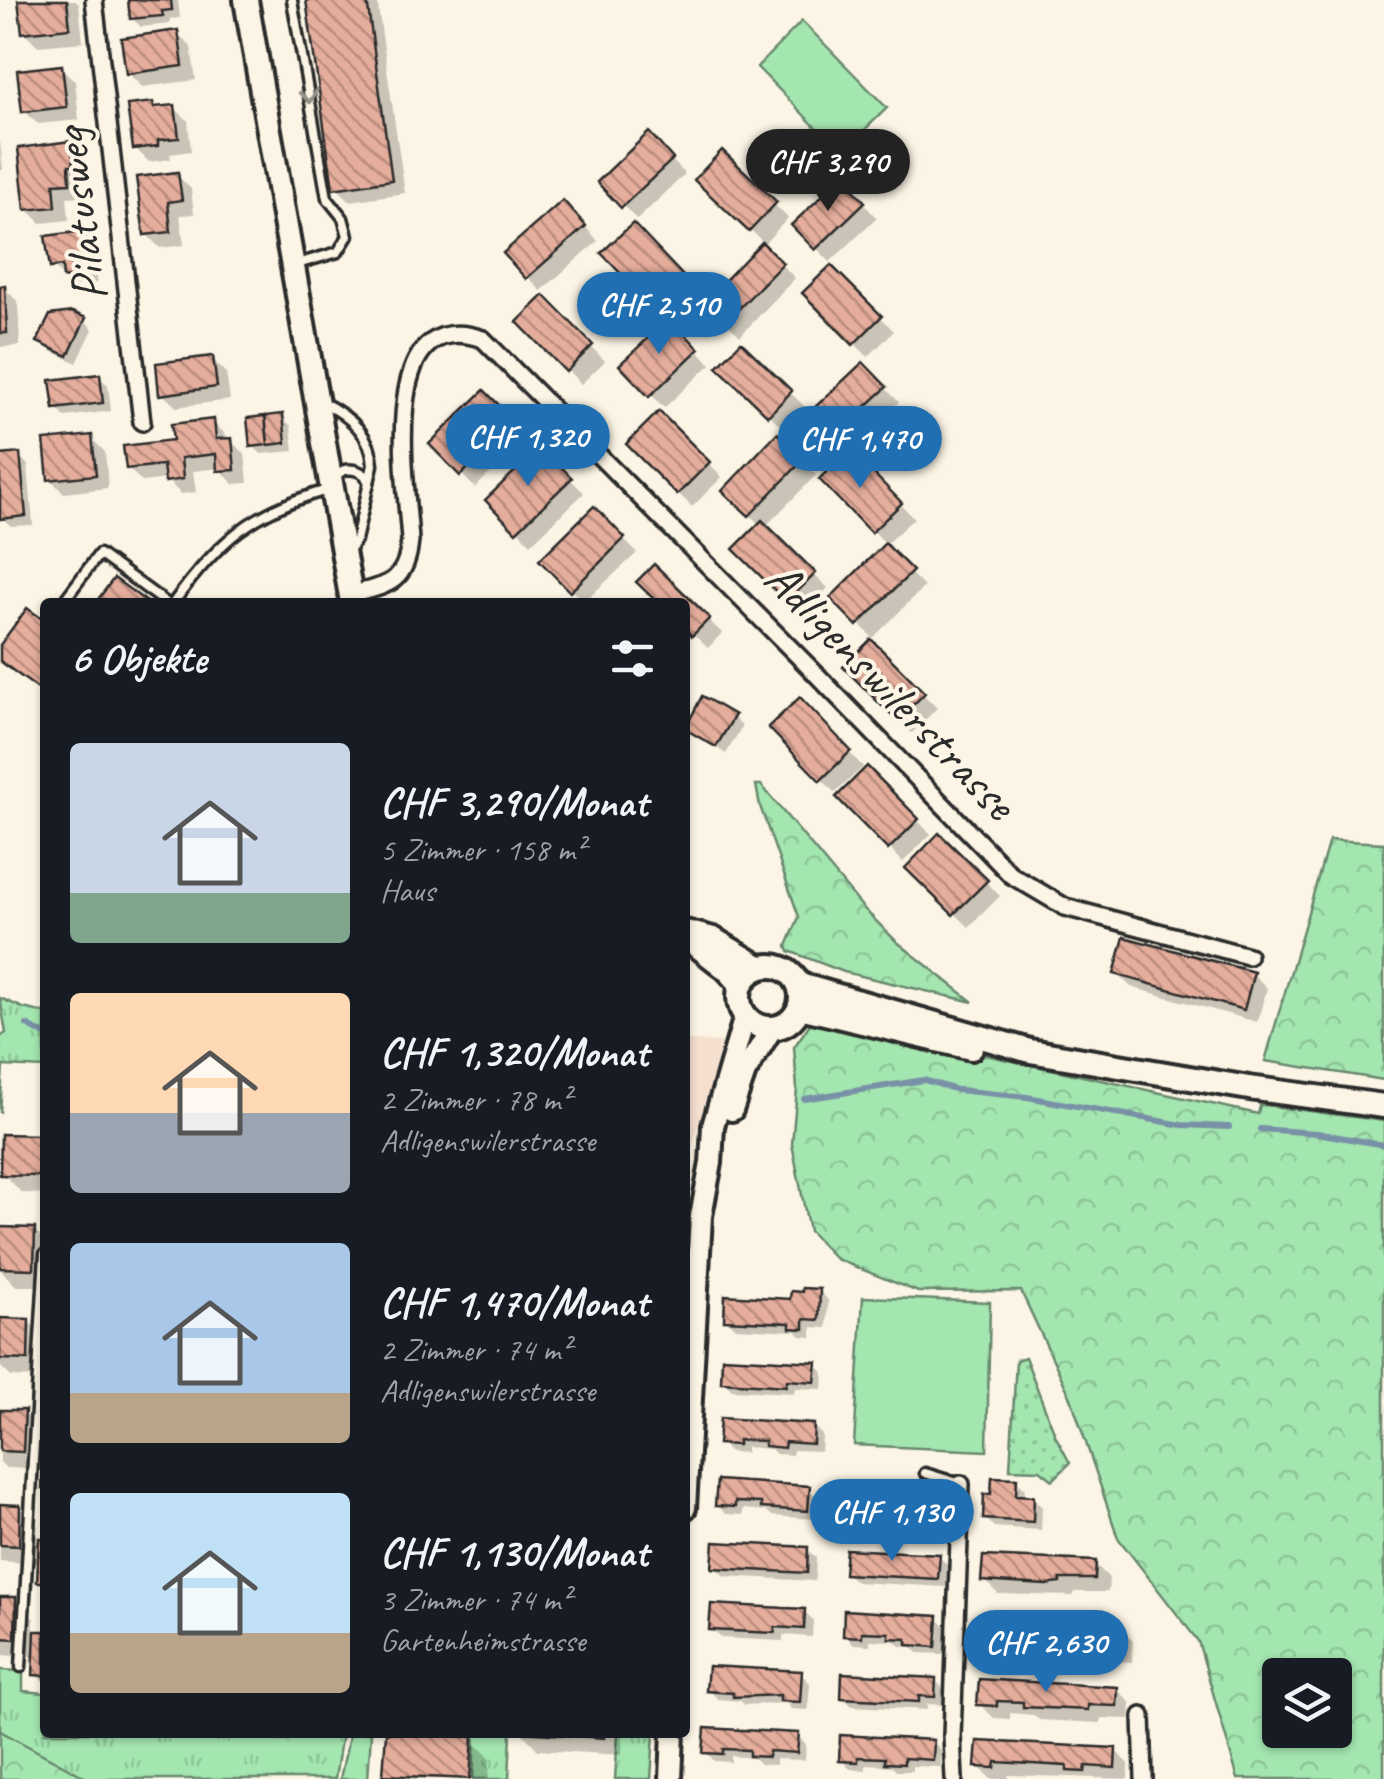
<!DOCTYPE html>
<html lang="de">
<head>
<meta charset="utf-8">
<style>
	body { margin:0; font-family:Caveat,sans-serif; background:#20242c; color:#f1f3f6; height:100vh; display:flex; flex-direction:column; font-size:38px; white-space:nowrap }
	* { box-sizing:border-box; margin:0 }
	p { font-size:32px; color:#9ea1a6 }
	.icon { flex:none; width:55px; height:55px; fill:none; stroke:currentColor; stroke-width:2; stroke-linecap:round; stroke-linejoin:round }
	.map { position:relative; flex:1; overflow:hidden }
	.panel { position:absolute; left:40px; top:598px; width:650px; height:1140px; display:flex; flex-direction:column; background:#171b24; border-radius:10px; box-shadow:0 2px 8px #0004 }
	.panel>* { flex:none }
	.controls { position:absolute; left:1262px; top:1658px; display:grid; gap:20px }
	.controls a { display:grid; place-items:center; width:90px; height:90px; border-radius:10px; background:#171b24; box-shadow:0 2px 8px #0004; font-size:50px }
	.price { position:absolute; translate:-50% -85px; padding:0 22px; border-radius:35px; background:#1f6fb2; color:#fff; font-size:32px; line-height:65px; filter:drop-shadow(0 2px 5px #0008) }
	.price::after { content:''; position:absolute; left:50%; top:60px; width:30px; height:22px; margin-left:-15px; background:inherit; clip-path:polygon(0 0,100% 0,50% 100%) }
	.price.current { background:#222; color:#fff }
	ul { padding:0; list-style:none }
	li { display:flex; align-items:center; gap:30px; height:250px; padding:0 30px }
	li span { display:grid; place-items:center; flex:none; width:280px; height:200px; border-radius:10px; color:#555 }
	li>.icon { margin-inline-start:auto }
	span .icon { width:120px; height:120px; fill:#fffc; stroke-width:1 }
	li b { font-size:42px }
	h2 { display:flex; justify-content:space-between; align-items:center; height:120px; padding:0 30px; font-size:42px }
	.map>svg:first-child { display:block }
	.built { fill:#f5dfcf }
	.grass { fill:url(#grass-tufts); stroke:#68886e; stroke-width:2.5 }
	.forest { fill:url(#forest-crowns); stroke:#68886e; stroke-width:2.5; fill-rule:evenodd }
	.park { fill:url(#park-dots); stroke:#68886e; stroke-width:2.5 }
	.pitch { fill:#a4e6b0; stroke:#68886e; stroke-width:2.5 }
	.shadow { fill:#0003 }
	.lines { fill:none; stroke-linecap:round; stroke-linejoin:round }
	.stream { stroke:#7991a6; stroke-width:6 }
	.building { fill:url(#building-back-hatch); stroke:#2b2b2b; stroke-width:2.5 }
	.service-casing { stroke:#2b2b2b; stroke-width:15 }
	.minor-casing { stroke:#2b2b2b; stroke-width:22 }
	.tertiary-casing { stroke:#2b2b2b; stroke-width:28 }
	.secondary-casing { stroke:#2b2b2b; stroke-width:30 }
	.service { stroke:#fcf5e5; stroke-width:8 }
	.minor { stroke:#fcf5e5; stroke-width:15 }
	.tertiary { stroke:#fcf5e5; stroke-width:20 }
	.secondary { stroke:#fcf5e5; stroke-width:22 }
	.oneway { stroke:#949088 }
	.labels { text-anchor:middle; stroke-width:8; stroke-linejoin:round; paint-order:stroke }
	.street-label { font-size:50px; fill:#2b2b2b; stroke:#fcf5e5 }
</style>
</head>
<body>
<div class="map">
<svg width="1384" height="1779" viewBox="0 0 1384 1779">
	<defs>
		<pattern id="grass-tufts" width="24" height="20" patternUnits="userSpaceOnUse" patternTransform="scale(2.5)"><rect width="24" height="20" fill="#a4e6b0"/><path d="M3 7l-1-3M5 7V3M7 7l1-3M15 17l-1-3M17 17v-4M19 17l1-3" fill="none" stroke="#8dc598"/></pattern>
		<pattern id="forest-crowns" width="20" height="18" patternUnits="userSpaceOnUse" patternTransform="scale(2.5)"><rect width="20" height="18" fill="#a4e6b0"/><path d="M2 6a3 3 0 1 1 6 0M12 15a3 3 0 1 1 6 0" fill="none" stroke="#8dc598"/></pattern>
		<pattern id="park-dots" width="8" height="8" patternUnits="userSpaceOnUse" patternTransform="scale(2.5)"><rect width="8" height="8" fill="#a4e6b0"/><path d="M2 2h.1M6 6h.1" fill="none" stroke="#8dc598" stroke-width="1.8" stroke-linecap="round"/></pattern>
		<pattern id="building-back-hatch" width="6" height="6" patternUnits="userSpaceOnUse" patternTransform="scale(2.5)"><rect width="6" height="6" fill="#e5ad9c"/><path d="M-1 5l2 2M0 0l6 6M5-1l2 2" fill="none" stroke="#ba8d7f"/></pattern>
	</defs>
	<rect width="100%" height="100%" fill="#fcf5e5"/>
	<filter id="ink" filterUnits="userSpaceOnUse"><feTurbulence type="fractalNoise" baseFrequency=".01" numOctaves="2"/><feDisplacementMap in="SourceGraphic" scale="20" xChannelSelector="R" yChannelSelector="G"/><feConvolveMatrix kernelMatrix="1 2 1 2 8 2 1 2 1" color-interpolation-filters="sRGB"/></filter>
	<g filter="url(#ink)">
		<!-- built -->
		<polygon class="built" points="685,1041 722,1042 691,1151 685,1184"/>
		<!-- grass -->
		<g class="grass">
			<polygon points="0,998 23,1008 45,1013 45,1068 3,1066 0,1113 0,1037 6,1033"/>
			<polygon points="0,1670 23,1671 23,1691 45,1693 45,1732 342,1733 335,1779 86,1779 0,1731"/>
			<polygon points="350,1732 371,1733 368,1779 340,1779"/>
			<polygon points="475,1733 511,1733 509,1779 473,1779"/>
			<polygon points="618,1733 654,1733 651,1779 615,1779"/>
		</g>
		<!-- forest -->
		<g class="forest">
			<polygon points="756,785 761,785 864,909 896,941 973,1002 844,972 789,951 787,946 799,917 760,806"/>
			<polygon points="1329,840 1384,843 1384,1080 1265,1061"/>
			<path d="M814 1018 1258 1114 1260 1106 1265 1105 1384 1121V1779H1238L1198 1641 1118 1538 1071 1398 1021 1291 918 1292 836 1259 809 1231 792 1144 797 1089 794 1047ZM1280 1675H1335V1730H1280Z"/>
			<polygon points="0,1731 83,1776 86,1779 0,1779"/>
		</g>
		<!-- park -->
		<polygon class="park" points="1025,1357 1056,1437 1070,1463 1053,1480 1040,1470 1010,1469 1016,1360"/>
		<!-- pitch -->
		<g class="pitch">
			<polygon points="802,21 887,108 841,153 757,67"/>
			<polygon points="863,1297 990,1302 987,1451 854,1445"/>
		</g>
		<!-- shadow -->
		<g class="shadow">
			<polygon points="21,0 75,0 79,4 83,42 38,46 24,32"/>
			<polygon points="131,0 178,0 180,18 170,19 170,24 141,27 132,18"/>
			<polygon points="309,0 377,0 405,193 350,201 336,187"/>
			<polygon points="177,33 191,47 196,80 142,87 128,73"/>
			<polygon points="61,68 75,81 79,120 38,124 24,111"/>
			<polygon points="152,105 157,109 174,107 188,121 191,151 170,154 171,159 149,162 135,148"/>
			<polygon points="649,136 685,174 637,220 600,182"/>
			<polygon points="0,139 3,170 0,170"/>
			<polygon points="70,144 84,158 86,178 82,178 83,196 67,197 69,220 41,223 27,209"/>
			<polygon points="722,154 788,218 762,246 795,278 740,336 706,303 764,243 698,180"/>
			<polygon points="177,175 191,189 194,214 180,215 184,245 160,248 146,234"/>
			<polygon points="842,181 877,218 830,262 795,225"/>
			<polygon points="577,217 598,241 541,291 528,277"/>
			<polygon points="633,226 695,291 667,318 605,253"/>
			<polygon points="83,233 92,242 97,283 74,286 52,266"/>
			<polygon points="831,268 894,331 868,357 805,293"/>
			<polygon points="0,288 4,288 18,302 20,346 0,347"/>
			<polygon points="544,298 605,361 581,384 520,322"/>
			<polygon points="84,320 93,329 77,363 49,350 40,341"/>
			<polygon points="670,321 711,364 664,408 623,365"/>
			<polygon points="741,345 804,406 783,428 720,367"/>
			<polygon points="212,359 226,373 230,400 176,407 162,393"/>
			<polygon points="863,365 899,402 852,446 817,410"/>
			<polygon points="99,377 108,385 111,411 65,417 56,408"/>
			<polygon points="484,393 527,437 475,488 432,444"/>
			<polygon points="659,414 722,477 692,507 629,444"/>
			<polygon points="282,417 291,426 294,451 261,454 253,446"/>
			<polygon points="213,422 227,436 228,441 231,441 245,454 248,483 233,484 220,468 193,471 196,492 181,494 166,479 142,482 128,468"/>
			<polygon points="777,437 816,475 765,527 828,588 803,614 737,549 760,525 725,491"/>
			<polygon points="91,438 105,452 108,488 64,493 50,479"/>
			<polygon points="541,449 584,493 531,544 489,500"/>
			<polygon points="850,453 914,518 886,544 823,479"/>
			<polygon points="19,456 28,465 33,525 11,526 2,518 0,458"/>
			<polygon points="594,509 637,553 584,602 542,560"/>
			<polygon points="885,547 924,587 873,638 833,598"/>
			<polygon points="654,567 722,633 708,648 685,626 685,602 660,602 640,582"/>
			<polygon points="45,624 45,696 0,660 0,650"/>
			<polygon points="871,643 937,708 912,733 846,667"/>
			<polygon points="800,700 863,767 835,793 772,727"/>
			<polygon points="733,717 742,726 726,754 687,728"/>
			<polygon points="867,770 931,834 903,862 839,797"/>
			<polygon points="939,836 1000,896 969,927 908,868"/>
			<polygon points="1117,974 1253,974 1267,988 1257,1022 1131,987"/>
			<polygon points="39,1137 45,1143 45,1194 22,1193 3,1174"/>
			<polygon points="0,1229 34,1230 45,1241 45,1286 16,1286 0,1269"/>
			<polygon points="819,1291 828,1300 827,1328 812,1327 812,1337 801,1336 796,1331 736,1328 727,1319"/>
			<polygon points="0,1320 28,1321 45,1338 45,1378 11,1377 0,1366"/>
			<polygon points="815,1364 824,1373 823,1389 795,1388 794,1393 732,1390 723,1381"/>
			<polygon points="0,1412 24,1413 42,1432 45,1469 6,1468 0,1462"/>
			<polygon points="813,1426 822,1435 821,1451 793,1450 792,1455 776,1454 771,1449 746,1447 746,1453 730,1452 721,1443"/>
			<polygon points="1016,1481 1025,1489 1024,1498 1033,1498 1042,1507 1041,1530 994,1527 985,1518 993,1496"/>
			<polygon points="809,1489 818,1498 816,1519 772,1516 767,1511 743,1509 743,1515 726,1514 717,1505"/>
			<polygon points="850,1490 941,1495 950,1504 948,1525 903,1523 897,1517 874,1515 874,1521 858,1520 849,1511"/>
			<polygon points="0,1506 19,1507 38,1526 37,1541 45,1541 45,1586 40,1581 40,1564 0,1561"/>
			<polygon points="807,1549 816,1558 815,1581 724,1576 715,1567"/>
			<polygon points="939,1557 948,1565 946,1587 856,1582 847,1573"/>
			<polygon points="1095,1564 1109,1578 1108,1592 1074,1592 1073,1596 998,1594 984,1580"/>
			<polygon points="0,1600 15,1600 34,1619 34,1633 45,1634 45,1683 36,1674 37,1657 0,1655"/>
			<polygon points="804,1611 813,1620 812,1637 783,1635 783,1641 721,1638 712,1629"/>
			<polygon points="937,1618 946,1627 944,1654 918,1653 912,1647 900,1646 894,1641 870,1640 870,1645 854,1644 845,1635"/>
			<polygon points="1119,1627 1133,1641 1132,1662 996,1655 982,1641"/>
			<polygon points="801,1674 810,1683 808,1710 791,1709 786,1703 744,1705 741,1701 718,1699 709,1690"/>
			<polygon points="935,1680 944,1689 943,1705 927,1704 927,1710 852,1706 843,1697"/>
			<polygon points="981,1682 1117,1689 1131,1703 1130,1719 1101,1718 1101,1723 1039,1720 1034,1715 1010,1713 1010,1719 994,1718 980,1704"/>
			<polygon points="521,1732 623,1732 622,1755 538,1750"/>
			<polygon points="797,1735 806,1744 805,1760 776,1759 776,1765 760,1764 754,1758 731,1756 731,1762 714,1761 706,1752"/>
			<polygon points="471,1739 490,1758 489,1779 391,1779 385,1774"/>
			<polygon points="933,1742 941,1751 941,1767 912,1766 912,1771 896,1771 891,1766 866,1764 866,1770 850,1769 842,1760"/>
			<polygon points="979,1743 1115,1750 1129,1764 1128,1779 1009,1775 1008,1779 991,1779 978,1766"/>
		</g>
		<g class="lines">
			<!-- stream -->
			<g class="stream">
				<polyline points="27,1025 45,1035"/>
				<polyline points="804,1099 924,1080 957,1090 1027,1097 1182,1125 1229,1127"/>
				<polyline points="1260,1129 1317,1133 1384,1145"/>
			</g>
		</g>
		<!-- building -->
		<g class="building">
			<polygon points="18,0 67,0 70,28 22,33"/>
			<polygon points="128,0 171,0 172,10 162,11 163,16 130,19"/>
			<polygon points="306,0 367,0 392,180 333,189"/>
			<polygon points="178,30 183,66 126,74 121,38"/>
			<polygon points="62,65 67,107 22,112 17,70"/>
			<polygon points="153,102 154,107 175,105 179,138 158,140 158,146 133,149 127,105"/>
			<polygon points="649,132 673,159 621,208 597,182"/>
			<polygon points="71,141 74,165 69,165 70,183 54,184 56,207 25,210 18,148"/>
			<polygon points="722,150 777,202 749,232 694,180"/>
			<polygon points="178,172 182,200 168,202 171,232 144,235 136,177"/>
			<polygon points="842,177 865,202 815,250 791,225"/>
			<polygon points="563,200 586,226 526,279 503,253"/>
			<polygon points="633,223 683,276 652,306 601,253"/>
			<polygon points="84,231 90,274 63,278 62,266 50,268 45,236"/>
			<polygon points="762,242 783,263 724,324 703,303"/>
			<polygon points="831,265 882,316 853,345 802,293"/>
			<polygon points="5,285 7,333 0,333 0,286"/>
			<polygon points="544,295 593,345 566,372 517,322"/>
			<polygon points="72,312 86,318 68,356 37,342 50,315"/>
			<polygon points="670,318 699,349 649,397 619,365"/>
			<polygon points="741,342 792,391 768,416 717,367"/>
			<polygon points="213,356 217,387 159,395 156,363"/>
			<polygon points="863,362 887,387 836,434 813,409"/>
			<polygon points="100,374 103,403 54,409 50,380"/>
			<polygon points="484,390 516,422 460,476 429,444"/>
			<polygon points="659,411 710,462 677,495 626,444"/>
			<polygon points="283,414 286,443 268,445 265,416"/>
			<polygon points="265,416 268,445 250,447 247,418"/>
			<polygon points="214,419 216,439 232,438 235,470 217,471 216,454 181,458 183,479 165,482 163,465 126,469 123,446 173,440 171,424"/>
			<polygon points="777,433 804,459 749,516 722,491"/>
			<polygon points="92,435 96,475 48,480 44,440"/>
			<polygon points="541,446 572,478 516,532 485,500"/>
			<polygon points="850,449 902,503 871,533 819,479"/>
			<polygon points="20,453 26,516 0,519 0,455"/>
			<polygon points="594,506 625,538 570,592 539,560"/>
			<polygon points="762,520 816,573 787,602 733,549"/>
			<polygon points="885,543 913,571 857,626 830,598"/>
			<polygon points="654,564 710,618 692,636 685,629 685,602 657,602 636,582"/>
			<polygon points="114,578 147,602 96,602"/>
			<polygon points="27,608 45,621 45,694 0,661 0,645"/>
			<polygon points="871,639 925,693 897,721 843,667"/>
			<polygon points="702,696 735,715 716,747 685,729"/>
			<polygon points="800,697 851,751 820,781 768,727"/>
			<polygon points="867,766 919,819 888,850 836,797"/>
			<polygon points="939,833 988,880 953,915 905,868"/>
			<polygon points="1124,937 1254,972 1244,1010 1114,974"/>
			<polygon points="1,1134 40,1135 39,1176 0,1175"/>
			<polygon points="0,1227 35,1228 34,1269 0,1268"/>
			<polygon points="802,1288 820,1289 819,1320 804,1319 804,1329 790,1328 790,1323 724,1320 725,1295 790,1299 791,1291 802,1292"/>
			<polygon points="0,1318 29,1319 28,1360 0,1359"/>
			<polygon points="722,1357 817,1362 815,1382 787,1380 786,1386 721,1382"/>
			<polygon points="0,1410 25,1410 23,1452 0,1451"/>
			<polygon points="720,1418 814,1424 813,1444 785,1442 784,1448 764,1446 765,1441 738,1440 738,1445 718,1444"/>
			<polygon points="44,1444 45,1444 45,1488 42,1488"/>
			<polygon points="992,1477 1017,1478 1016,1495 1034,1496 1033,1522 983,1519 984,1494 991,1494"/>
			<polygon points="717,1480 810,1486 808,1511 761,1508 761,1503 735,1502 735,1507 715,1506"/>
			<polygon points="848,1487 942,1492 940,1518 892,1515 892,1509 866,1508 866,1514 846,1512"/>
			<polygon points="0,1504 20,1505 19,1546 0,1545"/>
			<polygon points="39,1538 45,1538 45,1582 37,1582"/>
			<polygon points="714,1542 808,1547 807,1573 712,1568"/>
			<polygon points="846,1549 940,1554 938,1579 844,1574"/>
			<polygon points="983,1556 1096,1561 1095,1579 1060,1579 1060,1583 1046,1585 981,1581"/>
			<polygon points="0,1597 16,1597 15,1639 0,1638"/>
			<polygon points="711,1604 805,1609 804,1629 775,1627 775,1633 709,1630"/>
			<polygon points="844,1610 938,1616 936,1647 907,1645 907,1639 889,1638 889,1633 862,1632 862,1637 843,1636"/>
			<polygon points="980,1618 1120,1625 1119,1650 979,1642"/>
			<polygon points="35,1631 45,1631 45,1676 33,1675"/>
			<polygon points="708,1666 802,1671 800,1702 780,1701 780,1695 733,1697 733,1693 706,1691"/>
			<polygon points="842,1673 936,1678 935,1697 919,1696 919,1702 841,1698"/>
			<polygon points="979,1679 1118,1687 1117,1706 1088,1705 1088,1710 1023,1707 1023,1702 997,1701 997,1706 977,1705"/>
			<polygon points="705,1728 799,1733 797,1753 769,1751 768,1757 749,1756 749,1750 723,1749 723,1754 703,1753"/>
			<polygon points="386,1732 473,1737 470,1779 383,1775"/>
			<polygon points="523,1732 604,1732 604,1738"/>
			<polygon points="840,1735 934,1740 933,1760 904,1758 904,1764 885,1763 885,1758 858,1757 858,1762 839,1761"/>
			<polygon points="977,1741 1116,1748 1115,1768 1086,1766 1085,1772 1067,1771 1067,1766 996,1762 995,1768 975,1767"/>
		</g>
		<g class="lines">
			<defs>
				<g id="service">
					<polyline points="292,0 327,198 343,218 348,236 338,252 294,265"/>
					<path d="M320 401C347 414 372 433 373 465L356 540 348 553"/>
					<path d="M334 479C341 467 354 467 365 475L369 483"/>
					<polyline points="63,602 99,554 165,602"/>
					<path d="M174 602C219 540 253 511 327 490"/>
					<polyline points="925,1473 961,1484"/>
					<polyline points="21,1667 45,1254"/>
				</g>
				<g id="minor">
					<polyline points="94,0 142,422"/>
					<path d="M350 595C387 585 406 584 410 541 407 483 375 303 483 339L814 672 1011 875 1065 907 1248 956"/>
					<polyline points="1142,1716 1144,1779"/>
					<polyline points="954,1779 952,1736 961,1484"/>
				</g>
				<g id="tertiary">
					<polyline points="732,1110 745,1072 772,1028"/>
					<polyline points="685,1508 701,1216 711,1163 713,1126 745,1016"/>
					<polyline points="671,1779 673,1732"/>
				</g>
				<g id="secondary">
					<polyline points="246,0 352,602"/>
					<polyline points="685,932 713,939 759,967"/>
					<polyline points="685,936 727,969 741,984"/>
					<circle cx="770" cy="997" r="31"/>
					<polyline points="800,985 1030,1051 1249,1088 1384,1106"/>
					<polyline points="800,1007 971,1048"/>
				</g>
			</defs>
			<!-- service casing -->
			<use href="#service" class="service-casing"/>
			<!-- minor casing -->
			<use href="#minor" class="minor-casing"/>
			<!-- tertiary casing -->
			<use href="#tertiary" class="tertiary-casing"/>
			<!-- secondary casing -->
			<use href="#secondary" class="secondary-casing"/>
			<!-- service -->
			<use href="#service" class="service"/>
			<!-- minor -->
			<use href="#minor" class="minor"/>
			<!-- tertiary -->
			<use href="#tertiary" class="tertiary"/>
			<!-- secondary -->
			<use href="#secondary" class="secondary"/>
		</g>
		<!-- one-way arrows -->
		<defs><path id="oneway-chevron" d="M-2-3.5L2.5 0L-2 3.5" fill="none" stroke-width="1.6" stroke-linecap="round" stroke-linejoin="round" transform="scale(2.5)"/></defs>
		<use class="oneway" href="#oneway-chevron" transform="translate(309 96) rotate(81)"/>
	</g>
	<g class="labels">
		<!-- street labels -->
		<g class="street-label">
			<text transform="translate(78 215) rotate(-97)" y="18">Pilatusweg</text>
			<text transform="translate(892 689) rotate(46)" y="18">Adligenswilerstrasse</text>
		</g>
	</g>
</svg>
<div class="controls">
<a><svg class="icon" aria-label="layers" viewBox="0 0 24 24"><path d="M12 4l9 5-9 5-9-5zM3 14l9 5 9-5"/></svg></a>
</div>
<b class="price current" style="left:828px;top:214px">CHF 3,290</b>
<b class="price" style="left:659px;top:357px">CHF 2,510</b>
<b class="price" style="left:528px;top:489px">CHF 1,320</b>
<b class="price" style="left:860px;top:491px">CHF 1,470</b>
<b class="price" style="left:892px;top:1564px">CHF 1,130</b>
<b class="price" style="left:1046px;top:1695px">CHF 2,630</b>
<section class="panel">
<h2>6 Objekte<svg class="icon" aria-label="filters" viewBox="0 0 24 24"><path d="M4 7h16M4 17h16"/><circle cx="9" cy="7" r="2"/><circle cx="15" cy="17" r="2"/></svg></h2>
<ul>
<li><span style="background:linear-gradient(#c9d6e8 75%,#7fa58c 0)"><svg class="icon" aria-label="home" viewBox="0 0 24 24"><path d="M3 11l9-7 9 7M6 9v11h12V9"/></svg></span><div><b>CHF 3,290/Monat</b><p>5 Zimmer · 158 m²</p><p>Haus</p></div></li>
<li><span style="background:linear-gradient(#ffd9b3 60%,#9aa5b1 0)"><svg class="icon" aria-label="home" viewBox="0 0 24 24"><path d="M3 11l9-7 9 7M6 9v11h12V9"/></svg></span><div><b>CHF 1,320/Monat</b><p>2 Zimmer · 78 m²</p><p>Adligenswilerstrasse</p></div></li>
<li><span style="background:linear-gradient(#a9c7e8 75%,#b9a48a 0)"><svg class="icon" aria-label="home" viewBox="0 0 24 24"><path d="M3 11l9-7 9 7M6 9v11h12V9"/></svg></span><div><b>CHF 1,470/Monat</b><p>2 Zimmer · 74 m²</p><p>Adligenswilerstrasse</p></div></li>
<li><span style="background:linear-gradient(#bfe0f5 70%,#b9a48a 0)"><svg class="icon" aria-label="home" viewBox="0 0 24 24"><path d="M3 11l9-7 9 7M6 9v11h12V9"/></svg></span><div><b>CHF 1,130/Monat</b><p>3 Zimmer · 74 m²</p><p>Gartenheimstrasse</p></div></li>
</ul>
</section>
</div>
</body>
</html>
